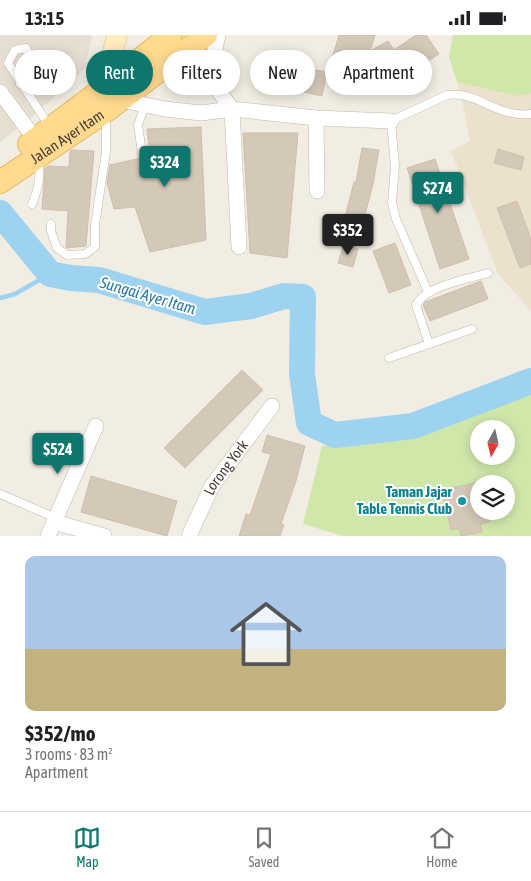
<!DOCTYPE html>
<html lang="en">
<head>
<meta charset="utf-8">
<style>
	body { margin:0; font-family:"Asap Condensed",sans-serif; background:#f2f2f2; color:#202124; height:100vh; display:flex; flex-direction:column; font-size:19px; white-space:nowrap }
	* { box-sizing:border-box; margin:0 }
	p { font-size:16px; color:#757577 }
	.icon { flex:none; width:28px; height:28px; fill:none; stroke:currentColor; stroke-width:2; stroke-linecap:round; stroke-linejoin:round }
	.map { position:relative; height:501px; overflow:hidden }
	.details { display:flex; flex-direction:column; background:#fff; flex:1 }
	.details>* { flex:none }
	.banner { position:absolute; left:15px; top:15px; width:501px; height:45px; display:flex; gap:10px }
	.needle { width:32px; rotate:188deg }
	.buttons { position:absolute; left:470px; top:385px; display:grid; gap:10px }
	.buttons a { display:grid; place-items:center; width:45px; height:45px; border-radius:50%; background:#fff; box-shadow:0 2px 12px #0003; font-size:25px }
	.price { position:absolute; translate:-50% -42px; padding:0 11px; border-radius:5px; background:#0f766e; color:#fff; font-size:16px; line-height:32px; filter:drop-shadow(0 1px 2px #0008) }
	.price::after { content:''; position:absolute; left:50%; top:30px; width:15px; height:11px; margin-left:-8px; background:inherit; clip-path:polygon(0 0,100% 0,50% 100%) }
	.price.selected { background:#222; color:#fff }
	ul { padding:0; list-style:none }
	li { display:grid; align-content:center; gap:10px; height:265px; padding:0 25px }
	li+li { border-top:1px solid #e0e0e0 }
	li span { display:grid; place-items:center; height:155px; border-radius:10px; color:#555 }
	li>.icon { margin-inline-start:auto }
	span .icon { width:90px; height:90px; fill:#fffc; stroke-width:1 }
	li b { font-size:21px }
	.chip { padding:0 18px; border-radius:22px; background:#fff; box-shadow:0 2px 12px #0003; font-size:18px; line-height:45px }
	.chip.selected { background:#0f766e; color:#fff }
	.status { display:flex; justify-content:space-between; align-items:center; height:35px; padding:0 25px; background:#fff; direction:ltr }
	.status svg { height:14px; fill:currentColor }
	.tab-bar { display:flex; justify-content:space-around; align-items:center; height:70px; border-top:1px solid #e0e0e0; background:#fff; font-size:14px; color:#757577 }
	.tab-bar a { display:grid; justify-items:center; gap:2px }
	.tab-bar .selected { color:#0f766e }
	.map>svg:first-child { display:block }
	.residential { fill:#e6ded1 }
	.education { fill:#ece1cd }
	.green { fill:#cfe8aa; fill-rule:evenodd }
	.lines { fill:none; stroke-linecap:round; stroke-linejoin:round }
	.stream { stroke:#9dd3f1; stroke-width:4.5 }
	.river { stroke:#9dd3f1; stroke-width:26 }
	.building { fill:#d4c8b8; stroke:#cfbfac }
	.lane-casing { stroke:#c0b7a9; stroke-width:9 }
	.street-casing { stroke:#c0b7a9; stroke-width:16 }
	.secondary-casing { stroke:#d4bf92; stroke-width:21 }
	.primary-casing { stroke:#e5b65e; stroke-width:24 }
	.lane { stroke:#fff; stroke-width:8 }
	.street { stroke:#fff; stroke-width:15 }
	.secondary { stroke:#ffedc0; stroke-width:20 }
	.primary { stroke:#ffda8f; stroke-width:22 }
	.culture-dot { fill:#0f9aa8; stroke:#fff; stroke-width:2 }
	.labels { text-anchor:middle; stroke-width:4; stroke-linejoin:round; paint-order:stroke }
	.street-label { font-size:15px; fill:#443d33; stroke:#fff }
	.culture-label { font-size:15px; font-weight:bold; fill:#0d838f; stroke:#fff; text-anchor:end }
	.water-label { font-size:16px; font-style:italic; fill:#2a7aa9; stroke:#fff }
</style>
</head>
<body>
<div class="status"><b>13:15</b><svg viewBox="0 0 49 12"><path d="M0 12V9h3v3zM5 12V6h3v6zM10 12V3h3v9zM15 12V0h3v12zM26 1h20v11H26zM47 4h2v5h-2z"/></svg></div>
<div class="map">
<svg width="531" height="501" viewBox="0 0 531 501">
	<rect width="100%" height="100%" fill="#f2ede3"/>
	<!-- residential -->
	<polygon class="residential" points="0,0 92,0 85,33 31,83 0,107"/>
	<!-- education -->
	<polygon class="education" points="453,0 531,0 531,276 498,239 451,116 470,106 461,60 449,22"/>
	<!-- green -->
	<g class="green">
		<polygon points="453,0 531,0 531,58 517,61 457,47 449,22"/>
		<path d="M531 358V501H343L303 489 322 411 406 405ZM479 394H506V421H479ZM479 449H506V476H479Z"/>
	</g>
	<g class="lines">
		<!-- stream -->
		<polyline class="stream" points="0,263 15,259 50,239"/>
		<!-- river -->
		<polyline class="river" points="0,178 50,239 71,243 99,245 205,277 251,271 284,261 303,262 302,339 309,388 335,400 413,391 531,346"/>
	</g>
	<!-- building -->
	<g class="building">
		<polygon points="339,0 375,0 370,16 388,6 394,15 416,0 426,0 439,19 413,36 410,32 375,54 366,46 368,40 330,30"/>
		<polygon points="304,33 327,37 322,61 299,56"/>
		<polygon points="201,92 206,205 150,217 135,172 114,174 107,148 110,130 150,121 147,94"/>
		<polygon points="243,98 298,98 287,223 250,218"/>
		<polygon points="362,113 379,115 373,149 362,191 344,186 354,147 356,147"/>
		<polygon points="498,114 524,122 521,135 494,128"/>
		<polygon points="71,115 94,116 86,211 67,213 66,212 68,176 42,174 45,133 48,131 69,132 70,116"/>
		<polygon points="435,124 469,224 440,234 407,133"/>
		<polygon points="517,166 531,204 531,229 520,233 497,173"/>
		<polygon points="395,208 411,250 389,258 373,216"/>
		<polygon points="344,209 358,214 353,232 338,228"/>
		<polygon points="481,246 488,264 430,286 423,270 425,267"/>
		<polygon points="242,335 263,355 185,433 164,413"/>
		<polygon points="267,400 305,411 296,446 281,489 284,490 280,501 239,501 246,479 250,480 271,419 262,417"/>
		<polygon points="91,441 177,466 167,501 81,477"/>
		<polygon points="479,447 479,476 486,476 489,487 480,489 482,497 461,501 459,493 451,495 442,455"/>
	</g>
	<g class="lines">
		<defs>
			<g id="lane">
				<polyline points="20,49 30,41 30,21 26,13 15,15 8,28 50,92"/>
				<polyline points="142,118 138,90 145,70"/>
				<path d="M32 169C37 157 43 139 37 126"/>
				<polyline points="51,189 51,196 57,213 67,220 85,219 95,212 95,190 106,117 106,80"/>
				<path d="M428 257 396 184 392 168 395 131 391 86 447 60C468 56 488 72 507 77 515 79 523 80 531 79"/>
				<polyline points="429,309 472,294"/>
				<path d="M389 323 429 309 416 270C425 251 468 244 488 238"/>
				<polyline points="0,459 56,483"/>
			</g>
			<g id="street">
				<path d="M218 0C210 38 207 42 232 74L239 212"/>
				<polyline points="0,57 41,112"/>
				<polyline points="121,65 165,74 201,78 232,74 316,83 391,86"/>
				<polyline points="316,83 317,156"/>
				<polyline points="54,487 104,501"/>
				<polyline points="48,501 96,391"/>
				<path id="s1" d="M189 501 212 451 272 371"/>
			</g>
			<polyline id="secondary" points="104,53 117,0"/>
			<g id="primary">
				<polyline points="29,109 104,53 171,0"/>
				<path id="s2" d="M0 147 106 76 206 0"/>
			</g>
		</defs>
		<!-- lane casing -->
		<use href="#lane" class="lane-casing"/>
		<!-- street casing -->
		<use href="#street" class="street-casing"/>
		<!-- secondary casing -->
		<use href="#secondary" class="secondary-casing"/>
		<!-- primary casing -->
		<use href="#primary" class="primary-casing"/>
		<!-- lane -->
		<use href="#lane" class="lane"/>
		<!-- street -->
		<use href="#street" class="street"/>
		<!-- secondary -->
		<use href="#secondary" class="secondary"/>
		<!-- primary -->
		<use href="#primary" class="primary"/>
	</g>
	<!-- markers -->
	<circle class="culture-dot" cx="462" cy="466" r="5"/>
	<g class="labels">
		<!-- street labels -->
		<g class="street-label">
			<text dy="5" stroke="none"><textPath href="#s2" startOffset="81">Jalan Ayer Itam</textPath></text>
			<text dy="5" stroke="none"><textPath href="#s1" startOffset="78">Lorong York</textPath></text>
		</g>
		<!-- culture labels -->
		<g class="culture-label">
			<text x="452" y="462">Taman Jajar<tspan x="452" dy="17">Table Tennis Club</tspan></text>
		</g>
		<!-- water labels -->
		<g class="water-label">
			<text transform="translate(148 260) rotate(16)" y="6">Sungai Ayer Itam</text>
		</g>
	</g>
</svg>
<div class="buttons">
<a><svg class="needle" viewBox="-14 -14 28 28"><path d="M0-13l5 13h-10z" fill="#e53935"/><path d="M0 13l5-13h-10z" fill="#757577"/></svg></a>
<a><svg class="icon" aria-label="layers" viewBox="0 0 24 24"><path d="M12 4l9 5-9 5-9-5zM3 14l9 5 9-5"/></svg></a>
</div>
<b class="price" style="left:165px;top:153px">$324</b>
<b class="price" style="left:438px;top:179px">$274</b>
<b class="price selected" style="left:348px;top:221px">$352</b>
<b class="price" style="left:58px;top:440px">$524</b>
<div class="banner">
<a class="chip">Buy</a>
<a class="chip selected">Rent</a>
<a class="chip">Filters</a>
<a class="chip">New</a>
<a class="chip">Apartment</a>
</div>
</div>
<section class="details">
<ul>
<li><span style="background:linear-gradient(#a9c7e8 60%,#c2b280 0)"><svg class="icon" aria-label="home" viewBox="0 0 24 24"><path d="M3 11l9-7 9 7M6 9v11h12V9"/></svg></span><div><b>$352/mo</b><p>3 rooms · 83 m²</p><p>Apartment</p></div></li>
</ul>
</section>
<nav class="tab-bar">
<a class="selected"><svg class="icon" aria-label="map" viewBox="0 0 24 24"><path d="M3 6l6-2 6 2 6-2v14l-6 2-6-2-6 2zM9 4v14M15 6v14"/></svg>Map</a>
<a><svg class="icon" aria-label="saved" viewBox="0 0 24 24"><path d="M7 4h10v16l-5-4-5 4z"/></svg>Saved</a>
<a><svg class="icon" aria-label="home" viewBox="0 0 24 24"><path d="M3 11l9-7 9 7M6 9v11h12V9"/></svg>Home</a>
</nav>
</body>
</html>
